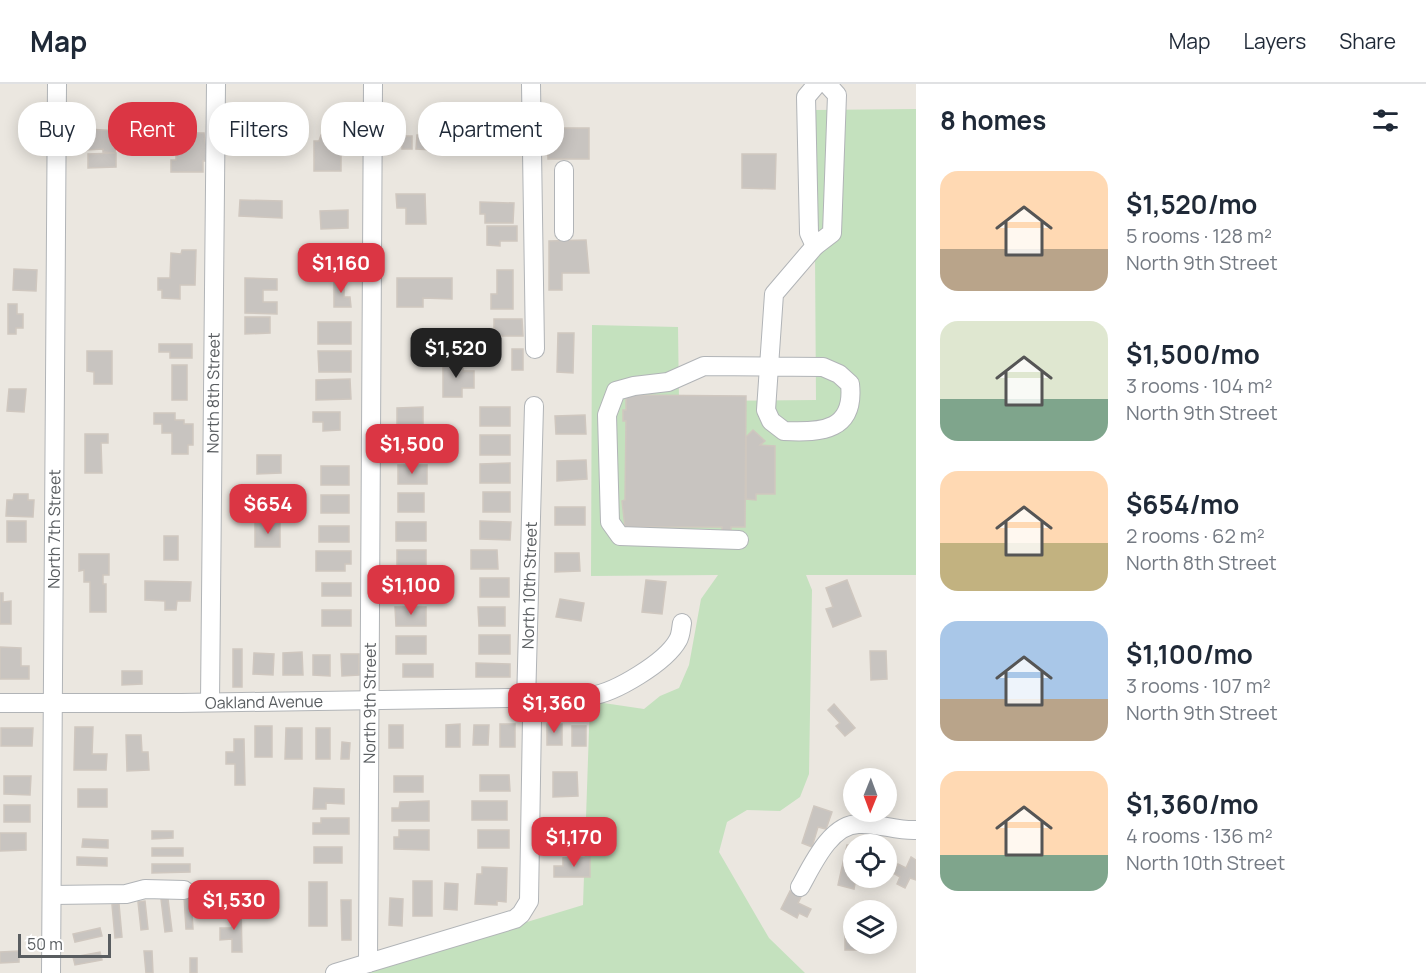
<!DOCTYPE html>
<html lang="en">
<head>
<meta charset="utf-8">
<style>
	body { margin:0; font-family:Manrope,sans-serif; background:#f6f6f7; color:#1f2937; height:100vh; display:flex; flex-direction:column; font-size:22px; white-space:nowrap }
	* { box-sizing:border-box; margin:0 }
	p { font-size:20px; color:#747a83 }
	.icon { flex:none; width:33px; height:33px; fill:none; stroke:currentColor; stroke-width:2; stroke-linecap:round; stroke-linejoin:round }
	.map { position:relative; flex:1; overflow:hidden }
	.details { display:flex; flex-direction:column; background:#fff; width:510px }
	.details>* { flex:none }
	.guide { position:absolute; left:18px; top:18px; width:570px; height:54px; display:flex; gap:12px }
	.needle { width:39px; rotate:181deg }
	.tools { position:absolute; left:843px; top:684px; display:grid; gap:12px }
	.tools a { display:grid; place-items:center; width:54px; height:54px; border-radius:50%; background:#fff; box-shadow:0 3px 15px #0003; font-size:30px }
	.scale { position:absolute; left:18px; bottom:15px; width:93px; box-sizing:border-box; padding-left:6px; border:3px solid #595d60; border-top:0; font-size:16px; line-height:21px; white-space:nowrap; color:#595d60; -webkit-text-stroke:4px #fff; paint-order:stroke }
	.price { position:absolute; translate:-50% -51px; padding:0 14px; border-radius:12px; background:#db3644; color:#fff; font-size:20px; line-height:39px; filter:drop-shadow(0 2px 3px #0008) }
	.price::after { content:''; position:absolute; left:50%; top:36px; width:18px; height:14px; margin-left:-9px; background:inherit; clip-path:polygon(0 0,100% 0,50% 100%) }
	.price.current { background:#222; color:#fff }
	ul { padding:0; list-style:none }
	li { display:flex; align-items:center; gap:18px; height:150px; padding:0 24px }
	li span { display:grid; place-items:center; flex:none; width:168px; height:120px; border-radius:18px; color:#555 }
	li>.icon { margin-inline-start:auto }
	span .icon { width:72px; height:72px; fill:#fffc; stroke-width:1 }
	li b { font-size:26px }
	h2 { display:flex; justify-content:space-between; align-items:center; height:72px; padding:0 24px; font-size:26px }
	.chip { padding:0 21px; border-radius:24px; background:#fff; box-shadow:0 3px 15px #0003; font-size:21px; line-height:54px }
	.chip.current { background:#db3644; color:#fff }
	header { display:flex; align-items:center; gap:36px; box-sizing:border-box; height:84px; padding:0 30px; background:#fff; border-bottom:2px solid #e0e1e3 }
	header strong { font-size:28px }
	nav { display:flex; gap:33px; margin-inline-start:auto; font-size:21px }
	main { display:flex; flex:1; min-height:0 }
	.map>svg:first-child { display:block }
	.green { fill:#c4e1be }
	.building { fill:#c8c4c0; stroke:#cfc7bf; stroke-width:1.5 }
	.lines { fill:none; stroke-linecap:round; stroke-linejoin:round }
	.minor-casing { stroke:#b1b4b7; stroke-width:20 }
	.minor { stroke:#fff; stroke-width:18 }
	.labels { text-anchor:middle; stroke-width:4.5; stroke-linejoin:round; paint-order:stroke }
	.street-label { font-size:16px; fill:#595d60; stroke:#fff }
</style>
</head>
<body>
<header>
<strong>Map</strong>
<nav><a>Map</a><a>Layers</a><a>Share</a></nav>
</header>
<main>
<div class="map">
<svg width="916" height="889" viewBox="0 0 916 889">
	<rect width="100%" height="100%" fill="#ebe7e0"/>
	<!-- green -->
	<polygon class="green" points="916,25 916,491 806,491 812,506 809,690 800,713 780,727 747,726 727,738 719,768 769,854 805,889 359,889 583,821 590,617 644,625 660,612 679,604 689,581 701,515 718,491 591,492 592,241 678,243 679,317 816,316 814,26"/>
	<!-- building -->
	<g class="building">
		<polygon points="547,44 589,44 589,75 548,75"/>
		<polygon points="88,45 117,47 115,69 103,68 103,65 86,66"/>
		<polygon points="195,49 204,49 207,77 203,77 203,88 171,88 171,76 176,76 176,63 183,63 183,57 195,56"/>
		<polygon points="321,51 333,51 336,57 341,57 341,87 314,87 314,57 319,57"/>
		<polygon points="417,51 433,52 432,66 416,65"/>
		<rect x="402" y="52" width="10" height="13"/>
		<polygon points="116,69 116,83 88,84 88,70"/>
		<polygon points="742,70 776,70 775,105 742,104"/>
		<polygon points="396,110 425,110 426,140 406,140 406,124 397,124"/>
		<polygon points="240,116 282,117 282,134 239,132"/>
		<polygon points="480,118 514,119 513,139 485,139 485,130 480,130"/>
		<polygon points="348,126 348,144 321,145 320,127"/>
		<polygon points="487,142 517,142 517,157 500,157 500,162 487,161"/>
		<polygon points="586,156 589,189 562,189 562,206 549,206 549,157"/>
		<polygon points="182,166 196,166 195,201 180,201 180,215 162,214 162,206 158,206 158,194 170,194 171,169 181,170"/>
		<polygon points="14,185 37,186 36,207 13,206"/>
		<polygon points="497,186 513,186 513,225 491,225 491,210 497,210"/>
		<polygon points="245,194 277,195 277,206 263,206 263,218 277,218 277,230 245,229"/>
		<polygon points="344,194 344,213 350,213 351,223 334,223 334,195"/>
		<polygon points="397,194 452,194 452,215 423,214 423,223 397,223"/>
		<polygon points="8,220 17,220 17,230 23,230 23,244 16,244 16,250 8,250"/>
		<polygon points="245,233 270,233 270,249 245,250"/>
		<polygon points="494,235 522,235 523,252 494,252"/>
		<rect x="318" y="238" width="33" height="22"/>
		<polygon points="558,249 574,249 573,289 557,288"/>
		<polygon points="159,260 192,260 192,274 170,274 170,268 159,268"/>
		<rect x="512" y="265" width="11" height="21"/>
		<polygon points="87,267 112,267 112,300 94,300 94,288 87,287"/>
		<polygon points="318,267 351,267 351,288 319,288"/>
		<polygon points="443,278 463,278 463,287 474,287 474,304 462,304 462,313 443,313"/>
		<rect x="172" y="281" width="15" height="35"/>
		<polygon points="350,295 351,315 316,316 316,296"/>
		<polygon points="9,305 26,305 24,328 7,327"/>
		<polygon points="626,311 746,312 745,443 731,443 731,447 722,447 722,443 625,443 622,417 625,416 626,337 623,337 623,326 626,326"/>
		<polygon points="423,323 423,342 397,342 397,324"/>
		<rect x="480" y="323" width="30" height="19"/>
		<polygon points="313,328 340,328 340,346 323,347 323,338 313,338"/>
		<polygon points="154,329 175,329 175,336 184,336 184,340 193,340 193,361 188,361 188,370 172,370 172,349 162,349 162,340 154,340"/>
		<polygon points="585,331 586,350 556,350 555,332"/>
		<polygon points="753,346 765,357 760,361 775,362 775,410 756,410 756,416 746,415 746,353"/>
		<polygon points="85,350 108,350 108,359 101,359 102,389 85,389"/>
		<rect x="480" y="351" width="30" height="20"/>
		<polygon points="396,352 426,352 426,371 396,372"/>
		<polygon points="257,371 281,371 281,389 257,390"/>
		<polygon points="586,376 587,395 557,397 557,377"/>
		<polygon points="510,379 510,399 480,399 480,380"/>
		<rect x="398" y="381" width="29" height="19"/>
		<rect x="321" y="382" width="28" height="19"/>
		<rect x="483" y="408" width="27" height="20"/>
		<rect x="398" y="409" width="26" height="19"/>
		<polygon points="14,410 28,410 28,416 34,416 33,433 6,432 7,416 13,416"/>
		<rect x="321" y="411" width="28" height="18"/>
		<polygon points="239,414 246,414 246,421 268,420 269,430 233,430 233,422 239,422"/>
		<rect x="555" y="423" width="30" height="18"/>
		<rect x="7" y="437" width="19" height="21"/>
		<polygon points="480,437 511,438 510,456 480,455"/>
		<rect x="396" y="438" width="30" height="19"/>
		<rect x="255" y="439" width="25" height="24"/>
		<rect x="319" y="442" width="30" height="16"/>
		<rect x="164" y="452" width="14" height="24"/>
		<rect x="397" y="466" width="29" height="19"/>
		<polygon points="471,466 497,466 498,485 471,485"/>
		<polygon points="316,467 351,467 351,480 345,480 345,487 316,487"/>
		<polygon points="555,469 579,469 580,487 555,488"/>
		<polygon points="79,470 109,470 109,491 103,491 103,500 106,500 106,528 90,528 90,498 84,498 84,486 79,487"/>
		<polygon points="396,494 426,494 426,513 397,513"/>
		<rect x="480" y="494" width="29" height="19"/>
		<polygon points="646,496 666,498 662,530 642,528"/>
		<polygon points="847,496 861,532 833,543 826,525 833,523 826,504"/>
		<polygon points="145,497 191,498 190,517 177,517 176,526 165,526 165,517 145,516"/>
		<rect x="322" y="499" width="29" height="13"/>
		<polygon points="0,509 3,509 3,518 11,517 11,540 0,540"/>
		<polygon points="560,515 584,519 581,537 556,533"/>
		<polygon points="395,523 426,523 426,542 396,542"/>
		<polygon points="478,523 505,523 505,542 479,542"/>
		<rect x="322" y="526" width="29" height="16"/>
		<rect x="479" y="551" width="31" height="19"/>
		<rect x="396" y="552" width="30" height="18"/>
		<polygon points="0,563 21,564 21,582 29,582 29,595 0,595"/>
		<rect x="233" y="565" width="9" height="38"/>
		<polygon points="870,567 886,567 887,595 871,596"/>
		<polygon points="302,568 303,591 283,591 283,569"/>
		<polygon points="254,569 274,570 273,591 253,590"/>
		<polygon points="341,570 359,570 359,591 342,592"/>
		<polygon points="313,571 330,571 330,592 313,591"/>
		<polygon points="476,579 510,580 510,593 476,593"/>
		<rect x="403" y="580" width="30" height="13"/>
		<polygon points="122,587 142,587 142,600 122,601"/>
		<polygon points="834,620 855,644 845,652 836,642 840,639 828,626"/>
		<polygon points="460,640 460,663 446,663 446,641"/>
		<rect x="500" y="640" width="15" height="23"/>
		<rect x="547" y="640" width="15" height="21"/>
		<rect x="389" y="641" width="14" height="23"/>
		<polygon points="474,641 489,641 488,661 473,661"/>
		<rect x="255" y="642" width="17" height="31"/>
		<rect x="572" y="642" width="14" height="20"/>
		<polygon points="75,643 93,643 92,670 107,670 106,686 74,686"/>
		<polygon points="1,644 33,644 32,662 1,662"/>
		<polygon points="286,644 302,644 302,675 285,675"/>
		<rect x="316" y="644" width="14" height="31"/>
		<polygon points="126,651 141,651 142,668 148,668 149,686 127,687"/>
		<polygon points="234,655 244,655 245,701 235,701 235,680 226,680 226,668 234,668"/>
		<polygon points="342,658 350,659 349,675 341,675"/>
		<polygon points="553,688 577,688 578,712 553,713"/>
		<polygon points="480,691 509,691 510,707 480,707"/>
		<polygon points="4,692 31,692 30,711 4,710"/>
		<rect x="394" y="692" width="29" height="16"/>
		<polygon points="314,704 344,705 344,720 326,719 326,725 313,725"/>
		<rect x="78" y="705" width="29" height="18"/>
		<polygon points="429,717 429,737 392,737 392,724 399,724 400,718"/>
		<rect x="472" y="717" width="35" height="19"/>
		<rect x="4" y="721" width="26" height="17"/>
		<polygon points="814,722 832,728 826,745 818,743 812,763 802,759"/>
		<polygon points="321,734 349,734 349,750 313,750 313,739 321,739"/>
		<polygon points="552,734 585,734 586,752 552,753"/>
		<polygon points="399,746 429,746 429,766 394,765 394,753 399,753"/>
		<rect x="478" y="746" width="31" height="18"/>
		<polygon points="152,747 173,747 173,754 152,755"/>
		<polygon points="0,749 26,749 26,766 0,767"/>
		<polygon points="83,755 108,756 108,764 82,763"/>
		<polygon points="847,761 854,762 854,794 856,794 854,805 838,801"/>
		<rect x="314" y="763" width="28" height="16"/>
		<rect x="152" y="764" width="31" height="8"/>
		<polygon points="77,773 107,774 107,782 77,781"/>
		<polygon points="590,773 590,793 554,793 554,782 563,782 563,774"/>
		<polygon points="911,773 916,776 916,796 910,794 905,804 897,800 900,793 893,789 898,780 906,784"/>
		<polygon points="152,780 190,780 190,788 152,789"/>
		<polygon points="482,783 507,784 506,818 497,817 497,821 475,820 477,790 482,790"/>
		<rect x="413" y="797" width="19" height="35"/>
		<rect x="309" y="798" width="18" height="44"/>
		<polygon points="445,799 458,800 457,826 444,825"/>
		<polygon points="790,807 801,813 798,819 811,825 807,833 799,829 797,834 781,825"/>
		<polygon points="184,812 191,812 193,845 186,845"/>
		<polygon points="390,814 403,815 402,842 389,841"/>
		<polygon points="161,815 168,815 172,847 165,848"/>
		<polygon points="341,816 351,816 351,856 342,856"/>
		<polygon points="145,817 148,845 141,846 138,818"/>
		<polygon points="119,820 122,853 115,854 112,821"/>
		<polygon points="241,823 242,868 232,868 232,855 220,856 220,844 232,844 231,824"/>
		<polygon points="845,838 854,838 854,860 860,860 860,866 845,866"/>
		<polygon points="100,844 102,852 75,858 73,850"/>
		<polygon points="19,867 19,878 0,879 0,868"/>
		<polygon points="144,867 152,867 153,889 146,889"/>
		<polygon points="100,868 102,876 75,881 73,873"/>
		<rect x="190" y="874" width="7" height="15"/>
	</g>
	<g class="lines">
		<defs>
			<g id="minor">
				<polyline points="531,0 535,265"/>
				<polyline points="817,0 806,13 809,149 815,162 832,149 837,11 827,0"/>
				<polyline points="564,86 564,148"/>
				<path d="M739 456 620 452 610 438 607 331 616 307 634 302 668 298 704 282 823 283 839 290 850 300C855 346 823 349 784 347L771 337 766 326 774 210 815 162"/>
				<path id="s1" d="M210 618 216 0"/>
				<path id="s2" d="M0 619H181L514 614 526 619C547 610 568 614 590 612 615 609 666 578 678 556 681 551 681 544 682 539"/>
				<path d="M800 803C812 782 830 740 859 740 878 739 897 747 916 746"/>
				<polyline points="52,811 126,810 145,805 184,806"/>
				<path id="s3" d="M368 879 373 0"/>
				<path id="s4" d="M51 889 57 0"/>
				<path id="s5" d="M335 889 515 835 521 830 529 817 532 634 526 619 534 322"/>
			</g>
		</defs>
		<!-- minor casing -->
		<use href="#minor" class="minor-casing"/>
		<!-- minor -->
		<use href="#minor" class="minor"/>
	</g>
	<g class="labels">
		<!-- street labels -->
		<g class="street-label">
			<text dy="6" stroke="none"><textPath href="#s1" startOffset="309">North 8th Street</textPath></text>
			<text dy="6" stroke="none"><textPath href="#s4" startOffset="444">North 7th Street</textPath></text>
			<text dy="6" stroke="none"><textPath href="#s5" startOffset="528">North 10th Street</textPath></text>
			<text dy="6" stroke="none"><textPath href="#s2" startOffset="264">Oakland Avenue</textPath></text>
			<text dy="6" stroke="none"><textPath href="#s3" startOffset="260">North 9th Street</textPath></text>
		</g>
	</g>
</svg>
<div class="tools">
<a><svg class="needle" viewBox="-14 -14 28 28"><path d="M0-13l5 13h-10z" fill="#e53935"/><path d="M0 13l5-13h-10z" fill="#747a83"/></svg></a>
<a><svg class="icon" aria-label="locate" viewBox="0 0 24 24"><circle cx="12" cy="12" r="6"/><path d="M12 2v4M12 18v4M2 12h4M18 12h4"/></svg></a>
<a><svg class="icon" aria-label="layers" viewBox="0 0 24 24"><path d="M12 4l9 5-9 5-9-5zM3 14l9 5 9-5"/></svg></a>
</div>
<div class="scale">50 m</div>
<b class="price" style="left:341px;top:210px">$1,160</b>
<b class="price current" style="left:456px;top:295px">$1,520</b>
<b class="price" style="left:412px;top:391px">$1,500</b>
<b class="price" style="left:268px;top:451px">$654</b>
<b class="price" style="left:411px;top:532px">$1,100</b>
<b class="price" style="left:554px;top:650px">$1,360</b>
<b class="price" style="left:574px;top:784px">$1,170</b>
<b class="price" style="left:234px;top:847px">$1,530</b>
<div class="guide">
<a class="chip">Buy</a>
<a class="chip current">Rent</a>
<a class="chip">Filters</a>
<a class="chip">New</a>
<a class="chip">Apartment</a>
</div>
</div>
<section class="details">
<h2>8 homes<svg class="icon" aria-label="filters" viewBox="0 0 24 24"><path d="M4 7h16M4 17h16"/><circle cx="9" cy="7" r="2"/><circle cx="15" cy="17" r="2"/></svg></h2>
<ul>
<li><span style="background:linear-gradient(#ffd9b3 65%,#b9a48a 0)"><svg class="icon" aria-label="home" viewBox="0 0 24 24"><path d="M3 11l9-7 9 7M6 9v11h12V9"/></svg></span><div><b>$1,520/mo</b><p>5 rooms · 128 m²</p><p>North 9th Street</p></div></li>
<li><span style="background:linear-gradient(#dfe7d0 65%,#7fa58c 0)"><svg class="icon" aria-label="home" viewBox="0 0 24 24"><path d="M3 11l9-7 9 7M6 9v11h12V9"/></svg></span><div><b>$1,500/mo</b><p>3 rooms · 104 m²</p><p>North 9th Street</p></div></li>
<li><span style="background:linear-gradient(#ffd9b3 60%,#c2b280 0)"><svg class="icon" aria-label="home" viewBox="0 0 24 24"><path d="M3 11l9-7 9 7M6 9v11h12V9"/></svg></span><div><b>$654/mo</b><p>2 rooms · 62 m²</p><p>North 8th Street</p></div></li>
<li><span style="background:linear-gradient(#a9c7e8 65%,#b9a48a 0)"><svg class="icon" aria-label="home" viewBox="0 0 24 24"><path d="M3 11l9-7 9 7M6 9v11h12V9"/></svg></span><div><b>$1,100/mo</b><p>3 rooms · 107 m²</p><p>North 9th Street</p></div></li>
<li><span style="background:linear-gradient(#ffd9b3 70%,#7fa58c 0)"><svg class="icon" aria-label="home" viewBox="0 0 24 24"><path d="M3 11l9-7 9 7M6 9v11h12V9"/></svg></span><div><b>$1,360/mo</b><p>4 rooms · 136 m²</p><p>North 10th Street</p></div></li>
</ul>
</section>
</main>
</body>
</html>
